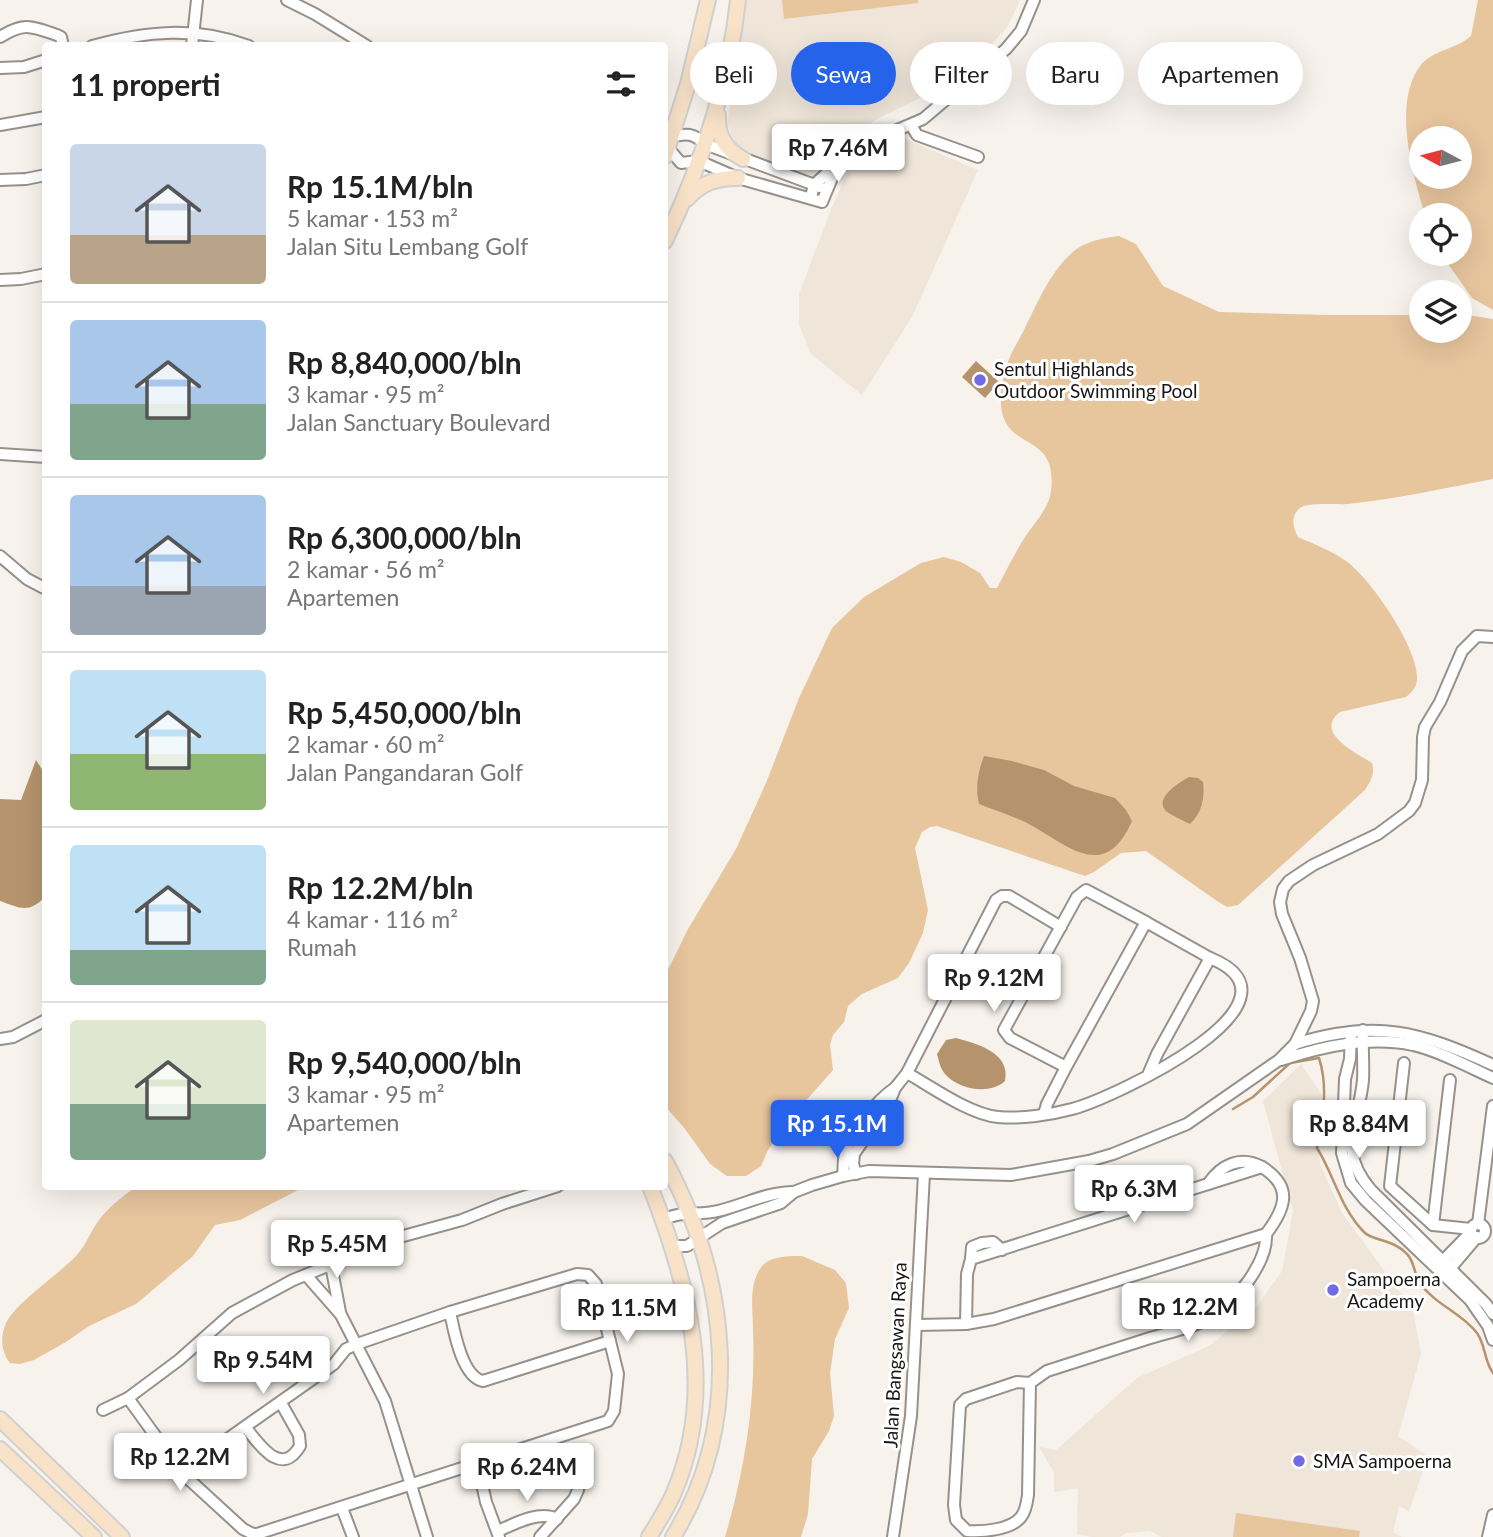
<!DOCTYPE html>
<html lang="id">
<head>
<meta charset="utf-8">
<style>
	body { margin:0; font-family:Lato,sans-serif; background:#f6f6f6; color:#222; height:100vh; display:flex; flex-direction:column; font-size:26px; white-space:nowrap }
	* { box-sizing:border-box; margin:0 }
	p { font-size:23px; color:#767676 }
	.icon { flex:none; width:38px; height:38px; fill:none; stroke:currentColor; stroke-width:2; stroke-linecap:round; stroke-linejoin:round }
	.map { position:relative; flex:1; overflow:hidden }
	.side { position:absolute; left:42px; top:42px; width:626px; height:1148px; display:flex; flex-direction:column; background:#fff; border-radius:7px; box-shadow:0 7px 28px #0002 }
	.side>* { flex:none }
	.top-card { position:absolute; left:690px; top:42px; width:665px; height:63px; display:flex; gap:14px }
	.needle { width:46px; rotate:277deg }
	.tools { position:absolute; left:1409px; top:126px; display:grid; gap:14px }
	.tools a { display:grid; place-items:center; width:63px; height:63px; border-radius:50%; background:#fff; box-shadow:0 7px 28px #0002; font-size:35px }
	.price { position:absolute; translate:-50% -60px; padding:0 16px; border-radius:7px; background:#fff; color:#222; font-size:23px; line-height:46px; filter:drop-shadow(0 2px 4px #0008) }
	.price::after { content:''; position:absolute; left:50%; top:42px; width:21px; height:16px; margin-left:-10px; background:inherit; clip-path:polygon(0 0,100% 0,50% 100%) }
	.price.selected { background:#2563eb; color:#fff }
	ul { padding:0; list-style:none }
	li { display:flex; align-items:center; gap:21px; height:175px; padding:0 28px }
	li+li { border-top:2px solid #e0e0e0 }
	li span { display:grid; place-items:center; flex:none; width:196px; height:140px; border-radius:7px; color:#555 }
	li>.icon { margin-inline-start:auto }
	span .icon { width:84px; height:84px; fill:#fffc; stroke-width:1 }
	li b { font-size:30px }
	h2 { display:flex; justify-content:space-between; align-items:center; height:84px; padding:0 28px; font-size:30px }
	.pill { padding:0 24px; border-radius:32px; background:#fff; box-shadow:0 7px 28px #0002; font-size:24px; line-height:63px }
	.pill.selected { background:#2563eb; color:#fff }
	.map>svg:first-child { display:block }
	.built { fill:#efe5d9 }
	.green { fill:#e7c59d; fill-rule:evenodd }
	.water { fill:#b5946d }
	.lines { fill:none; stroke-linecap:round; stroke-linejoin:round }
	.stream { stroke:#b5946d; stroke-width:2.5 }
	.minor-casing { stroke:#96918c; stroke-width:14 }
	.major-casing { stroke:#d1d0d0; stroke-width:18 }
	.minor { stroke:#fff; stroke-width:10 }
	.major { stroke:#f8e2c8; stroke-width:14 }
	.poi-dot { fill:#706be5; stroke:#fff; stroke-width:2.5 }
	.labels { text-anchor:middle; stroke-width:6; stroke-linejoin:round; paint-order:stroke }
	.poi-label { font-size:19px; fill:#181614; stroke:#fff; text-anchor:start }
	.street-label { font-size:19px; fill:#181614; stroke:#fff }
</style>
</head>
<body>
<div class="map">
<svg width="1493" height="1537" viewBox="0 0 1493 1537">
	<rect width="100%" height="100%" fill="#f7f2ec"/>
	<!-- built -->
	<g class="built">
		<polygon points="745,0 1020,0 1008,26 979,58 926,95 875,120 820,165 795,168 752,156 733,142 727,122 740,52"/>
		<polygon points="906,139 978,170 912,317 862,395 811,354 799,325 799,294 832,207 848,172"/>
		<polygon points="1301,1064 1322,1095 1318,1130 1320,1164 1342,1213 1413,1310 1421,1354 1398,1436 1428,1456 1409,1511 1399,1506 1393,1532 1402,1537 1161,1537 1150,1531 1126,1533 1120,1537 1092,1537 1077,1534 1078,1488 1054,1492 1054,1472 1039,1447 1056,1450 1137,1378 1209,1346 1255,1309 1282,1271 1293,1211 1263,1101"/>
	</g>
	<!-- green -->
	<g class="green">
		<polygon points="782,0 918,0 918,3 784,19"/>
		<path d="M1478 0H1493V310L1472 298 1441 254H1460V215H1425C1413 175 1392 104 1420 66 1432 50 1457 49 1471 36ZM1421 138H1460V177H1421Z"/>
		<path d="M1119 236 1136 244 1163 286 1219 312 1327 315H1421V331H1460V314L1493 319V479C1445 488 1397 499 1348 504 1337 505 1308 502 1300 508 1290 516 1293 528 1298 537 1314 544 1332 551 1346 561 1371 579 1419 649 1417 679 1417 687 1412 692 1406 697L1340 712C1313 733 1357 753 1372 763 1375 775 1371 780 1365 790L1238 905 1227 907 1217 901 1146 851 1121 853 1094 872 1085 876 937 826 930 827 922 832 915 848 928 910 923 933 909 963 898 978 862 994 848 1006 844 1022 833 1035 830 1045 833 1070 794 1114 768 1150 761 1166 746 1176H727L710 1164 685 1129 665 1106V976L688 929 736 849 766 783 799 698 832 628 864 597 921 563 944 557 961 562 980 573 990 588H997C1006 571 1015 553 1025 537 1034 523 1049 509 1051 491 1058 433 1010 451 1002 412 999 398 1002 379 1007 365 1010 354 1018 342 1023 332 1037 304 1050 271 1074 251 1086 241 1104 238 1119 236Z"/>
		<path d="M137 1186 304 1187 240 1220 215 1225 193 1256 136 1304 89 1326 66 1342 34 1360 20 1364 10 1363C1 1352 0 1336 6 1323 17 1302 55 1277 73 1259 85 1248 88 1236 97 1223 106 1209 123 1196 137 1186Z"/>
		<path d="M802 1256 835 1270 846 1283 849 1308 835 1339 830 1373 834 1416 829 1431 812 1459 808 1514 801 1537H725C745 1469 756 1400 753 1329 753 1309 748 1284 762 1266 771 1256 790 1256 802 1256Z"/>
		<polygon points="1236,1513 1360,1531 1359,1537 1233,1537"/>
	</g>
	<!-- water -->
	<g class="water">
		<polygon points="976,361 999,382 985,398 962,377"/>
		<path d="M984 756 1012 761 1044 770 1074 786 1115 798 1126 810 1132 821C1104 885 1066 843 1025 822 1010 815 994 810 979 804 975 787 978 772 984 756Z"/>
		<path d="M36 760 45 774V897C28 914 20 908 0 901V799L21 800Z"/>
		<path d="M1189 777 1198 778 1203 782C1205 798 1202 813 1190 824 1186 822 1167 813 1165 810 1155 797 1180 782 1189 777Z"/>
		<path d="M956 1038C978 1044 1011 1053 1005 1081 990 1095 959 1090 945 1074 940 1068 939 1061 937 1054L946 1040Z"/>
	</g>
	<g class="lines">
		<!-- stream -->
		<path class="stream" d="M1233 1109 1253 1097 1290 1063 1319 1058C1329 1089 1322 1117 1317 1148 1334 1175 1341 1210 1365 1233 1374 1241 1393 1239 1407 1254 1415 1262 1414 1275 1420 1283 1434 1304 1462 1313 1477 1333 1486 1346 1484 1361 1493 1373"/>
		<defs>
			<g id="minor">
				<polyline points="287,0 315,14 367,46"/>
				<path d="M0 37C24 22 31 26 57 35L61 37 63 46"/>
				<path d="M92 46C146 31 195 26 249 46"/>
				<polyline points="192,46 197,0"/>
				<polyline points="0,68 24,67 46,60"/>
				<polyline points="0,125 46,117"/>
				<polyline points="911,125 917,135 978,157"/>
				<path d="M671 137C687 133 693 133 705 144L820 187"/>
				<polyline points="668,148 681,163 699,161 738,178 822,202 837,166"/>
				<polyline points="0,180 26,179 46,175"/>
				<polyline points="811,197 814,185 853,149 923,119 1006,49 1021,31 1034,0"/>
				<polyline points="0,280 21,279 46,274"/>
				<polyline points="0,454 46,457"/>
				<polyline points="0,556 27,579 46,589"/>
				<polyline points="1146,922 1210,958"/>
				<path d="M1363 1030C1362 1047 1364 1064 1363 1080 1359 1124 1336 1150 1371 1190L1486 1304 1493 1314"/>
				<polyline points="1351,1032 1350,1059 1345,1079 1342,1153 1351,1183 1366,1201 1470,1300 1488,1326 1493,1340"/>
				<polyline points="0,1039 13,1037 46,1020"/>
				<path d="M1295 1044C1375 1019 1419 1031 1493 1065"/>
				<path d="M1281 1060C1324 1046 1368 1036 1413 1045 1439 1051 1469 1067 1493 1078"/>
				<polyline points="1404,1063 1390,1186 1433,1225 1471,1229"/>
				<path d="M907 1073C932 1087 969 1114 998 1117 1021 1119 1050 1115 1072 1109 1113 1098 1319 1002 1210 958L1157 1054 1148 1075"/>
				<polyline points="1044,1114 1047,1104 1066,1067 1146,922 1086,890 1077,897 1004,1030 1010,1038 1066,1067"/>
				<polyline points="856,1174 853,1164 854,1154 889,1103 895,1088 907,1073 996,900 1002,896 1009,896 1061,927"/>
				<path d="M843 1176C844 1169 843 1161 845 1154 850 1133 877 1100 895 1088"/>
				<path d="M1208 1184C1221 1165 1240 1155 1262 1167"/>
				<path d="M663 1220C681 1210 698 1216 718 1211 744 1205 766 1192 794 1192"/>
				<polyline points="1478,1224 1493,1106"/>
				<circle cx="1478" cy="1231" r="7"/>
				<polyline points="1433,1225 1450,1080"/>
				<polyline points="672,1246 687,1246 722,1223 781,1203 794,1192 812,1185 843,1176 869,1171 1011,1175 1089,1161 1113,1154 1187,1124 1279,1060 1295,1044 1311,1011 1313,1001 1300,958 1282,914 1280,902 1283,889 1289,881 1313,865 1378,834 1409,811 1415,803 1422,780 1423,737 1425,727 1440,702 1462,651 1477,636 1493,637"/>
				<polyline points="331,1265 340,1312"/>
				<polyline points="1438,1266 1471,1232"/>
				<polyline points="1448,1271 1477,1237"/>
				<polyline points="306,1275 341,1315 385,1401 427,1537"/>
				<path d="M450 1312C454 1331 462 1377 483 1381L610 1341"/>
				<polyline points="966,1324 967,1274 971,1259"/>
				<path d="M917 1325 966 1324 994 1319 1266 1234C1285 1209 1294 1187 1262 1167L971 1259 972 1247 982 1243 993 1242 1002 1250"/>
				<path d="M1017 1382 1030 1383 1028 1495C1027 1502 1026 1511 1021 1517 1011 1530 982 1532 967 1531L956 1520 954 1505 960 1405 966 1399Z"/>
				<path d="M1030 1383 1047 1371C1081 1360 1115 1349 1150 1338 1170 1332 1193 1328 1211 1317 1235 1304 1268 1262 1266 1234"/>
				<polyline points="128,1398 183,1474 243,1529 253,1534 257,1534 608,1421 614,1411 618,1374 596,1284 588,1275 577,1274 450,1312 357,1344 346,1349 334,1364 209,1452 183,1474"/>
				<polyline points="103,1410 128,1398 179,1360 232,1313 293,1280 396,1238 462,1220 502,1204 558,1186"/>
				<path d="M246 1428C259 1444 281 1478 300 1446L299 1435 281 1403"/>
				<polyline points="477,1462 486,1502 499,1537"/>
				<polyline points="342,1508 353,1537"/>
				<path d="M498 1531C514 1524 539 1510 557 1519"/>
				<polyline points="540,1537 574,1499 578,1490"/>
				<polyline points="893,1537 911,1416 924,1174"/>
				<polyline points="1488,1537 1493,1515"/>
			</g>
			<g id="major">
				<path d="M718 115C717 135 725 149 743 159"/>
				<polyline points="665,156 688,84 708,0"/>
				<path d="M687 199C701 183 716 178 738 178"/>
				<path d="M665 241C701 165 729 85 738 0"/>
				<path d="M665 1161C728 1277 745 1420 673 1537"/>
				<polyline points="0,1419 122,1537"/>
				<polyline points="0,1449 94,1537"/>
				<path d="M649 1537C658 1522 669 1506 675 1490 717 1389 688 1283 650 1186"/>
			</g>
		</defs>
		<!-- minor casing -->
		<use href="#minor" class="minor-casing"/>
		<!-- major casing -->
		<use href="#major" class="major-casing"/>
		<!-- minor -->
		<use href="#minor" class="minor"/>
		<!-- major -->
		<use href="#major" class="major"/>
	</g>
	<!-- markers -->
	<g class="poi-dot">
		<circle cx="980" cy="380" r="7"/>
		<circle cx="1333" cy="1290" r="7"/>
		<circle cx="1299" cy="1461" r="7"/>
	</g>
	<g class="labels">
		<!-- poi labels -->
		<g class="poi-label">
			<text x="994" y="376">Sentul Highlands<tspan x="994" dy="22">Outdoor Swimming Pool</tspan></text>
			<text x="1347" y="1286">Sampoerna<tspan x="1347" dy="22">Academy</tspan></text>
			<text x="1313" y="1468">SMA Sampoerna</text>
		</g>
		<!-- street labels -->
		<g class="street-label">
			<text transform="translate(895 1355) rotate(-87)" y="7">Jalan Bangsawan Raya</text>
		</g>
	</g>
</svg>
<div class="tools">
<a><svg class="needle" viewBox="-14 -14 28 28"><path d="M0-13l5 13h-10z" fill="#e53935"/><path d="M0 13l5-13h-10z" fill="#767676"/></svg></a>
<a><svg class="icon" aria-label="locate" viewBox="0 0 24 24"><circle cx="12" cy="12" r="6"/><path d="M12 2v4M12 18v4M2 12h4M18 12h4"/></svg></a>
<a><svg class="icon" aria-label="layers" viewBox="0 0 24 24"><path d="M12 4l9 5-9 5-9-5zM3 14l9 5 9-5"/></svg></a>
</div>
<b class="price" style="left:838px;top:184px">Rp 7.46M</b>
<b class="price" style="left:994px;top:1014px">Rp 9.12M</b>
<b class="price selected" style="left:837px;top:1160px">Rp 15.1M</b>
<b class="price" style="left:1359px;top:1160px">Rp 8.84M</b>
<b class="price" style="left:1134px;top:1225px">Rp 6.3M</b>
<b class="price" style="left:337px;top:1280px">Rp 5.45M</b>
<b class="price" style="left:1188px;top:1343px">Rp 12.2M</b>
<b class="price" style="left:627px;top:1344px">Rp 11.5M</b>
<b class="price" style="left:263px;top:1396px">Rp 9.54M</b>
<b class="price" style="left:180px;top:1493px">Rp 12.2M</b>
<b class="price" style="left:527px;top:1503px">Rp 6.24M</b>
<div class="top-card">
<a class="pill">Beli</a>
<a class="pill selected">Sewa</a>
<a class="pill">Filter</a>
<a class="pill">Baru</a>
<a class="pill">Apartemen</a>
</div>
<section class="side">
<h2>11 properti<svg class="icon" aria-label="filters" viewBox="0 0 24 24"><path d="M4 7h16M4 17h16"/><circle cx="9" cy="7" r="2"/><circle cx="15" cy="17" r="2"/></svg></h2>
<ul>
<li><span style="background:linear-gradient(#c9d6e8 65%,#b9a48a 0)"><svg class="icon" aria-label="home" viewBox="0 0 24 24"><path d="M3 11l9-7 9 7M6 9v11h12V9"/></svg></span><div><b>Rp 15.1M/bln</b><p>5 kamar · 153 m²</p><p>Jalan Situ Lembang Golf</p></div></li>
<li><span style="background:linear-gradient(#a9c7e8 60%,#7fa58c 0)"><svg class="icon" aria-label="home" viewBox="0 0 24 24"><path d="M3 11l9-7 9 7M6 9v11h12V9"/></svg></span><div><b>Rp 8,840,000/bln</b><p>3 kamar · 95 m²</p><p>Jalan Sanctuary Boulevard</p></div></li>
<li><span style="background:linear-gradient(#a9c7e8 65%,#9aa5b1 0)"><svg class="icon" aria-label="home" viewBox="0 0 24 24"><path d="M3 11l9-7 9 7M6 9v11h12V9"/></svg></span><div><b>Rp 6,300,000/bln</b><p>2 kamar · 56 m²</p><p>Apartemen</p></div></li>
<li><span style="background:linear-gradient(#bfe0f5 60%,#8fb573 0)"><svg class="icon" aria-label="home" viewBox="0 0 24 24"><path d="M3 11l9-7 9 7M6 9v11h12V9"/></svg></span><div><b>Rp 5,450,000/bln</b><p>2 kamar · 60 m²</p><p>Jalan Pangandaran Golf</p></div></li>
<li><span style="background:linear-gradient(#bfe0f5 75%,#7fa58c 0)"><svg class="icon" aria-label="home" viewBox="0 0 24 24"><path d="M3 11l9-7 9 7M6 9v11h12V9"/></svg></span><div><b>Rp 12.2M/bln</b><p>4 kamar · 116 m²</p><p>Rumah</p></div></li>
<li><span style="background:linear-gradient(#dfe7d0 60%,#7fa58c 0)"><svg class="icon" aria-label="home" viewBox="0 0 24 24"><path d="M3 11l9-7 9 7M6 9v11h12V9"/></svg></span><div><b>Rp 9,540,000/bln</b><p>3 kamar · 95 m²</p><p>Apartemen</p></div></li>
</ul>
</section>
</div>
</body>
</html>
